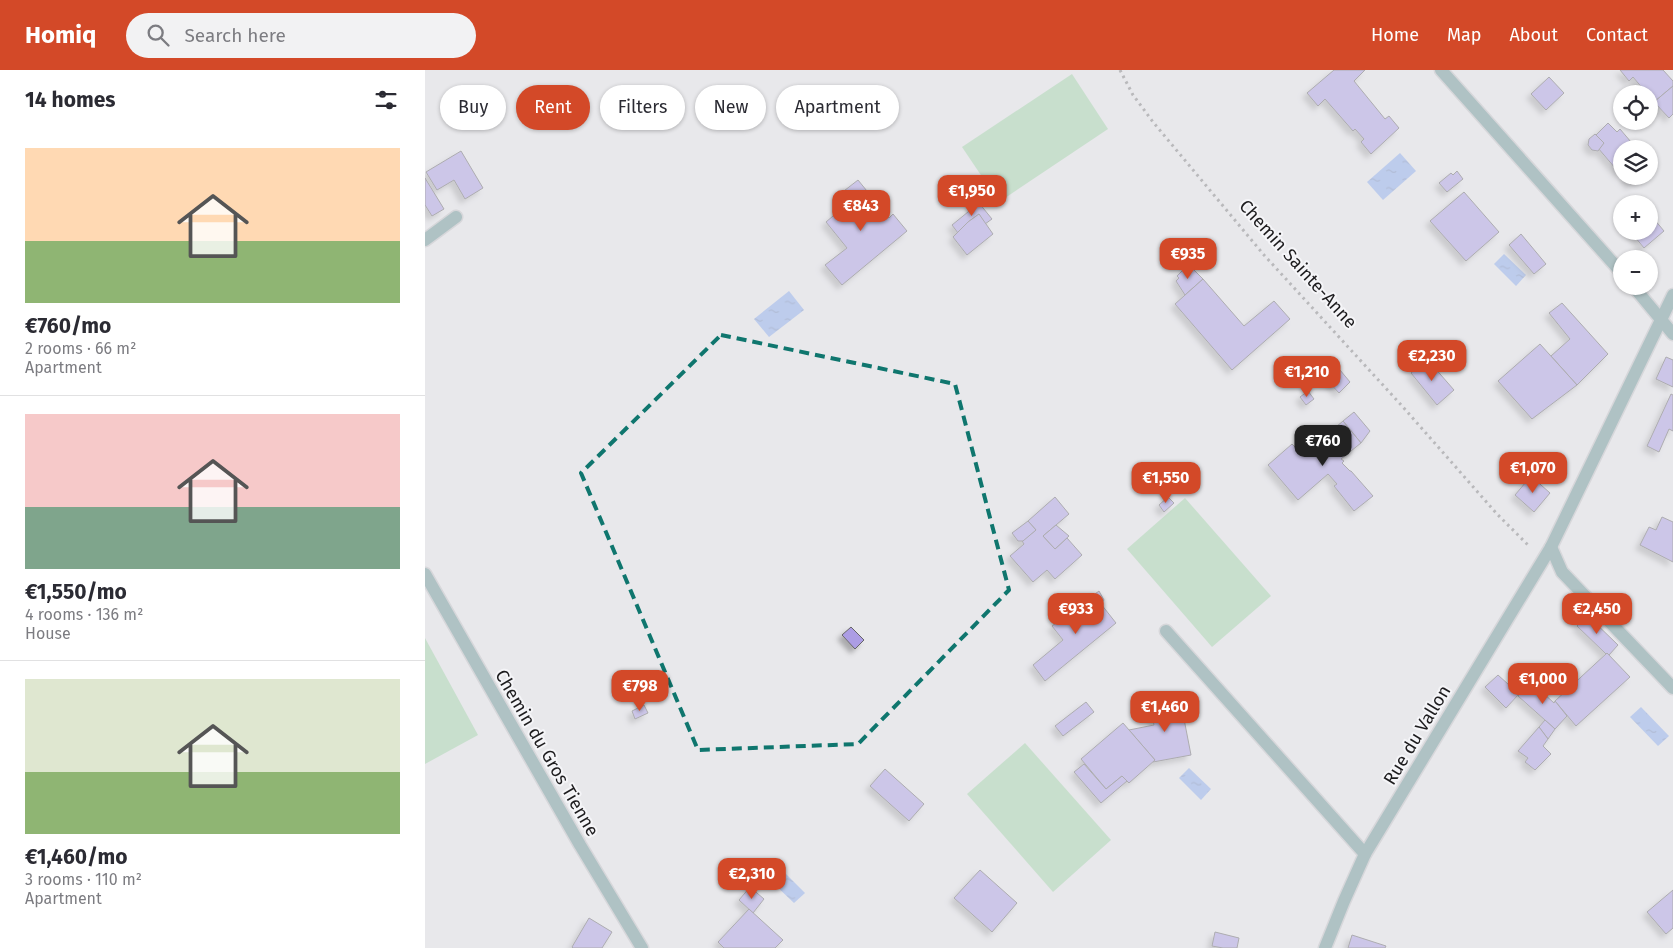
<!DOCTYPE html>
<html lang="en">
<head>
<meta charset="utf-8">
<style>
	body { margin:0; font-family:"Fira Sans",sans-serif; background:#f2f2f3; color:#2b2b33; height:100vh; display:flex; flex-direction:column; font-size:19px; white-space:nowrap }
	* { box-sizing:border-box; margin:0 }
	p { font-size:16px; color:#7c7c81 }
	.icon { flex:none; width:28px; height:28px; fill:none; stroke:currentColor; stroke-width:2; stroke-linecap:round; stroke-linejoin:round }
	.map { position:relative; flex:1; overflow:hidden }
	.sheet { display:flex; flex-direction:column; background:#fff; width:425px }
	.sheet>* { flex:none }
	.hud { position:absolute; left:15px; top:15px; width:475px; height:45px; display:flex; gap:10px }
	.fabs { position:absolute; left:1188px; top:15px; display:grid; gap:10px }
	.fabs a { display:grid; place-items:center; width:45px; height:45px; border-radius:50%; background:#fff; box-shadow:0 1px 4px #0004; font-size:25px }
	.price { position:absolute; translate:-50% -42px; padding:0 11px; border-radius:10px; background:#d34928; color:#fff; font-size:16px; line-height:32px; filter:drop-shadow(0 1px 2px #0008) }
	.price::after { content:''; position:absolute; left:50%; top:30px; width:15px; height:11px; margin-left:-8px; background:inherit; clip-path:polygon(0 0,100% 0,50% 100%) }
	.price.selected { background:#222; color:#fff }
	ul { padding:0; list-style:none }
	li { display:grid; align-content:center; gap:10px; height:265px; padding:0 25px }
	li+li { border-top:1px solid #e1e1e2 }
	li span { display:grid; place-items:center; height:155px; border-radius:0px; color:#555 }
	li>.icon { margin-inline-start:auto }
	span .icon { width:90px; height:90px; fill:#fffc; stroke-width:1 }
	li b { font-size:21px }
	h2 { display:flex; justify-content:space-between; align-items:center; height:60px; padding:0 25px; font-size:21px }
	.chip { padding:0 18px; border-radius:22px; background:#fff; box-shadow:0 1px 4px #0004; font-size:18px; line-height:45px }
	.chip.selected { background:#d34928; color:#fff }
	header { display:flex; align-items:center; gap:30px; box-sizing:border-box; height:70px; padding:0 25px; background:#d34928; color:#fff }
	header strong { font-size:24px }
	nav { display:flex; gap:28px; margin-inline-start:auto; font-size:18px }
	.search { width:350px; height:45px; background:#f2f2f3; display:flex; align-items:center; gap:12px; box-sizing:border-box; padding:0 18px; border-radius:28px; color:#7c7c81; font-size:19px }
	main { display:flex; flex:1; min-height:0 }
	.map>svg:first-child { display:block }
	.park { fill:#a3d5a9 }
	.water { fill:url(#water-ripples) }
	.building { fill:#ac9de4; stroke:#666568; filter:url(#shadow) }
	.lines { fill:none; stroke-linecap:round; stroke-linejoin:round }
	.minor-casing { stroke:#c3c3c6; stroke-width:15 }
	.path { stroke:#808082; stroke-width:3; stroke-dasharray:2.5 4; stroke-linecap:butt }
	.minor { stroke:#6b9596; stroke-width:12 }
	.marked { fill:none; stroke:#0f766e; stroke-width:4; stroke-dasharray:10 6; stroke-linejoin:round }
	.labels { text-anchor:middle; stroke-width:4; stroke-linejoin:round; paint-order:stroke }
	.street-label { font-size:18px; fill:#1d1c1e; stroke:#f5f5f8 }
</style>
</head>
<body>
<header>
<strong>Homiq</strong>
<div class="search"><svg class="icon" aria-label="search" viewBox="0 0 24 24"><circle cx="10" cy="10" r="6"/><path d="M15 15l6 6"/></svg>Search here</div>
<nav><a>Home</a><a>Map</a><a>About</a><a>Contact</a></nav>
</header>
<main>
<section class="sheet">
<h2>14 homes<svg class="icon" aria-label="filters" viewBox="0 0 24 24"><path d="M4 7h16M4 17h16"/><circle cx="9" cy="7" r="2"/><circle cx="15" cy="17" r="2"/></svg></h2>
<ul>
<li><span style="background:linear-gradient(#ffd9b3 60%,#8fb573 0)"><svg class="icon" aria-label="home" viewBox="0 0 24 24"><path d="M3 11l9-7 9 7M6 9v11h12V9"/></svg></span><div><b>€760/mo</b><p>2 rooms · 66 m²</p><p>Apartment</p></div></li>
<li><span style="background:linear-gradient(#f6c9c9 60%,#7fa58c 0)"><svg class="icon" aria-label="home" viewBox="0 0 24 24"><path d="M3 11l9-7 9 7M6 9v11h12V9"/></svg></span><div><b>€1,550/mo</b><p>4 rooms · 136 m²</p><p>House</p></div></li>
<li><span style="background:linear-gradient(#dfe7d0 60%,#8fb573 0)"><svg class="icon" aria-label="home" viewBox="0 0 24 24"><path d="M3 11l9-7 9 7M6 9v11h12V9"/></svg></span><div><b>€1,460/mo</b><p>3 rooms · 110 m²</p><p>Apartment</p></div></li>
</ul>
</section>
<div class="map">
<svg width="1248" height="878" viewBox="0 0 1248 878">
	<defs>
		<pattern id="water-ripples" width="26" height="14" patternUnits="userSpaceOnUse" patternTransform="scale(1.25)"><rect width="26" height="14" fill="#8aabed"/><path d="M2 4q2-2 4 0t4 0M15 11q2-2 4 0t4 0" fill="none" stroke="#708abf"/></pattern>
		<filter id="shadow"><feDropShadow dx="-4.5" dy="4.5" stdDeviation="2.5" flood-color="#0004"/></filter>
	</defs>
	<rect width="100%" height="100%" fill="#e8e8eb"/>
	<!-- park -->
	<g class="park">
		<polygon points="647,4 683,59 574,132 537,77"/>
		<polygon points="760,428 846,526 787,577 702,479"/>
		<polygon points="0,568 53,665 0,694"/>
		<polygon points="600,673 686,770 628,822 542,724"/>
	</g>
	<!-- water -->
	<g class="water">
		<polygon points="975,83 991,101 958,130 942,112"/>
		<polygon points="1079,184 1101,205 1091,216 1069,194"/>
		<polygon points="364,221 379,240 344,267 329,249"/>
		<polygon points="1216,637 1244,666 1233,676 1205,647"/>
		<polygon points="764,698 786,719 776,730 754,708"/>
		<polygon points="358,801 380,823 369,833 347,812"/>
	</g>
	<!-- building -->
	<g class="building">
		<polygon points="909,0 940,0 929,11 960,49 964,46 974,58 946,84 936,72 939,69 930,59 928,61 900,29 893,36 882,23"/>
		<polygon points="1195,0 1238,0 1248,11 1248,16 1229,32 1208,7 1204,11"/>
		<polygon points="1124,7 1139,23 1121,40 1106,24"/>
		<polygon points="1248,16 1248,44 1244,48 1229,32"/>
		<polygon points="1183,53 1192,62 1195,59 1212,79 1196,79 1196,105 1173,78 1179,73 1171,65"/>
		<polygon points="1170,64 1179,73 1173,81 1167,80 1163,75 1164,69"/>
		<polygon points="36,81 58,118 40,129 29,110 12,120 1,102"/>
		<polygon points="1032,101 1038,109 1022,122 1014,113 1026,103 1028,105"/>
		<polygon points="1198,106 1223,106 1213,112 1211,111 1206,115"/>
		<polygon points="0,108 19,139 7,146 0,135"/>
		<polygon points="433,110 464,148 468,144 482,161 417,215 400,195 422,178 401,152 422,134 415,124"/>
		<polygon points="1039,122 1074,162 1041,191 1005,151"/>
		<polygon points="554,133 567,149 560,154 554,144 543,152 533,163 527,155"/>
		<polygon points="1224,143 1239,161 1219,178 1205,161 1224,161"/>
		<polygon points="554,144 568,164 542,185 528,167 543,152"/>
		<polygon points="1096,164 1121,194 1109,204 1084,175"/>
		<polygon points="761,197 764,201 767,198 778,209 760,225 751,211 754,208 752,206"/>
		<polygon points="778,209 819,256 849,231 865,249 807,300 750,234"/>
		<polygon points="1137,233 1183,284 1152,315 1126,286 1145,269 1124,243"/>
		<polygon points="1115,274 1152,315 1107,349 1073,311"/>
		<polygon points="1241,287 1248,290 1248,317 1231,309"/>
		<polygon points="1002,289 1029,320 1012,335 986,303"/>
		<polygon points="915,300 925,312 914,323 903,311"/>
		<polygon points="883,321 889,329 881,335 875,327"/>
		<polygon points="1246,324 1248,325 1248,361 1244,359 1234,382 1222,376"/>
		<polygon points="929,342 945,361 936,373 918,351"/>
		<polygon points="918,351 936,373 916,389 919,391 917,393 925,401 926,401 948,426 929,441 909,416 912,414 903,404 873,430 843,395 867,374 878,385"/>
		<polygon points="1106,406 1125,423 1109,442 1090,425"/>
		<polygon points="630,427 644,444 618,466 630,479 642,468 657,485 630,509 622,500 608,512 585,486 599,474 597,471 611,460 603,451"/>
		<polygon points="743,427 749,433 739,442 734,435"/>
		<polygon points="1237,447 1248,452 1248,492 1215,475 1224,457 1231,460"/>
		<polygon points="603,451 611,460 598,471 593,471 587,463"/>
		<polygon points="631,455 644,466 630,479 618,466"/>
		<polygon points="674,521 679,530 676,534 691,553 620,611 608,595 638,570 627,556"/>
		<polygon points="1162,545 1193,575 1184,585 1182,583 1181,584 1152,556"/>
		<polygon points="426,557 439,570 430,579 417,565"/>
		<polygon points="1182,583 1205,607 1151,656 1130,631"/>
		<polygon points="1073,605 1094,624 1081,638 1060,617"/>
		<polygon points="1106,612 1129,633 1130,631 1142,646 1130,659 1093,626"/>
		<polygon points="754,631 758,650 759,649 766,685 728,692 730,690 704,660 729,655 725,637"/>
		<polygon points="661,632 669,642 638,666 630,656"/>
		<polygon points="219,635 223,643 210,649 207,641"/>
		<polygon points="1120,650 1130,659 1123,669 1114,657"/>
		<polygon points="698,653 730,690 704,713 697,706 681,719 656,689"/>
		<polygon points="1114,657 1123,669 1118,676 1126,684 1110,700 1100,692 1103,688 1093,681"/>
		<polygon points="659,694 681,719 697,706 702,711 676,733 649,702"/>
		<polygon points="460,699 499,734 484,751 445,716"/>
		<polygon points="555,800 592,833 567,862 529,828"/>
		<polygon points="325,817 339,829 328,843 314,830"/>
		<polygon points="1248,820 1248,858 1241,864 1222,842"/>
		<polygon points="324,839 358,870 350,878 299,878 293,872"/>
		<polygon points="164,848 187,862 177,878 148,878 147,877"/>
		<polygon points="790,862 814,868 812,878 798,878 787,876"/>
		<polygon points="927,865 961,876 960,878 923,878"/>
	</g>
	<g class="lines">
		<defs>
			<g id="minor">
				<polyline points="1016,0 1196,202"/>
				<polyline points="0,170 31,147"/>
				<polyline points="1208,216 1248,264"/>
				<polyline points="1126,477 1137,502 1248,618"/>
				<polyline points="0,504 155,775 217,878"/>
				<polyline points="741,561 940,784"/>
				<polyline points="900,878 919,831 940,784 1126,477 1248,225"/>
			</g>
		</defs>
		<!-- minor casing -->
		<use href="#minor" class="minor-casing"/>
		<!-- path -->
		<polyline class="path" points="695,0 708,25 728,52 839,185 978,337 1072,444 1105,477"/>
		<!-- minor -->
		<use href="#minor" class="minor"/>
	</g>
	<!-- marked area -->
	<path d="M0 0H1248V878H0ZM296 265 530 314 584 520 433 674 273 680 156 403Z" fill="#e8e8eb" fill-opacity=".55" fill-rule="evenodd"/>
	<path class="marked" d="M296 265 530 314 584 520 433 674 273 680 156 403Z"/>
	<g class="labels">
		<!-- street labels -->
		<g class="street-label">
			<text transform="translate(873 194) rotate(48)" y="6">Chemin Sainte-Anne</text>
			<text transform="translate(992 665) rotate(-59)" y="6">Rue du Vallon</text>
			<text transform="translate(122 683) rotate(60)" y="6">Chemin du Gros Tienne</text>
		</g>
	</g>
</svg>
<div class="fabs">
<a><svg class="icon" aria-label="locate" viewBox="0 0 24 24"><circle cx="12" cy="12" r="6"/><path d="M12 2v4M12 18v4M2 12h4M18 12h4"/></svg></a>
<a><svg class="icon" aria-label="layers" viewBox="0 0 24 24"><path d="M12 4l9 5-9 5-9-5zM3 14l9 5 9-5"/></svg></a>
<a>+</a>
<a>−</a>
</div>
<b class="price" style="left:547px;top:147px">€1,950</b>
<b class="price" style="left:436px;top:162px">€843</b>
<b class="price" style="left:763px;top:210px">€935</b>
<b class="price" style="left:1007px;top:312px">€2,230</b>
<b class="price" style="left:882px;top:328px">€1,210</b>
<b class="price selected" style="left:898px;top:397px">€760</b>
<b class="price" style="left:1108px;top:424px">€1,070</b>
<b class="price" style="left:741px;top:434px">€1,550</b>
<b class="price" style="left:651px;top:565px">€933</b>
<b class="price" style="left:1172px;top:565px">€2,450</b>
<b class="price" style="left:1118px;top:635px">€1,000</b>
<b class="price" style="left:215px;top:642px">€798</b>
<b class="price" style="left:740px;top:663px">€1,460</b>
<b class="price" style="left:327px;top:830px">€2,310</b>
<div class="hud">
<a class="chip">Buy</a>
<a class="chip selected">Rent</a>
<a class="chip">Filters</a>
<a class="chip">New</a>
<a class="chip">Apartment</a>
</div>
</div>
</main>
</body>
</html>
